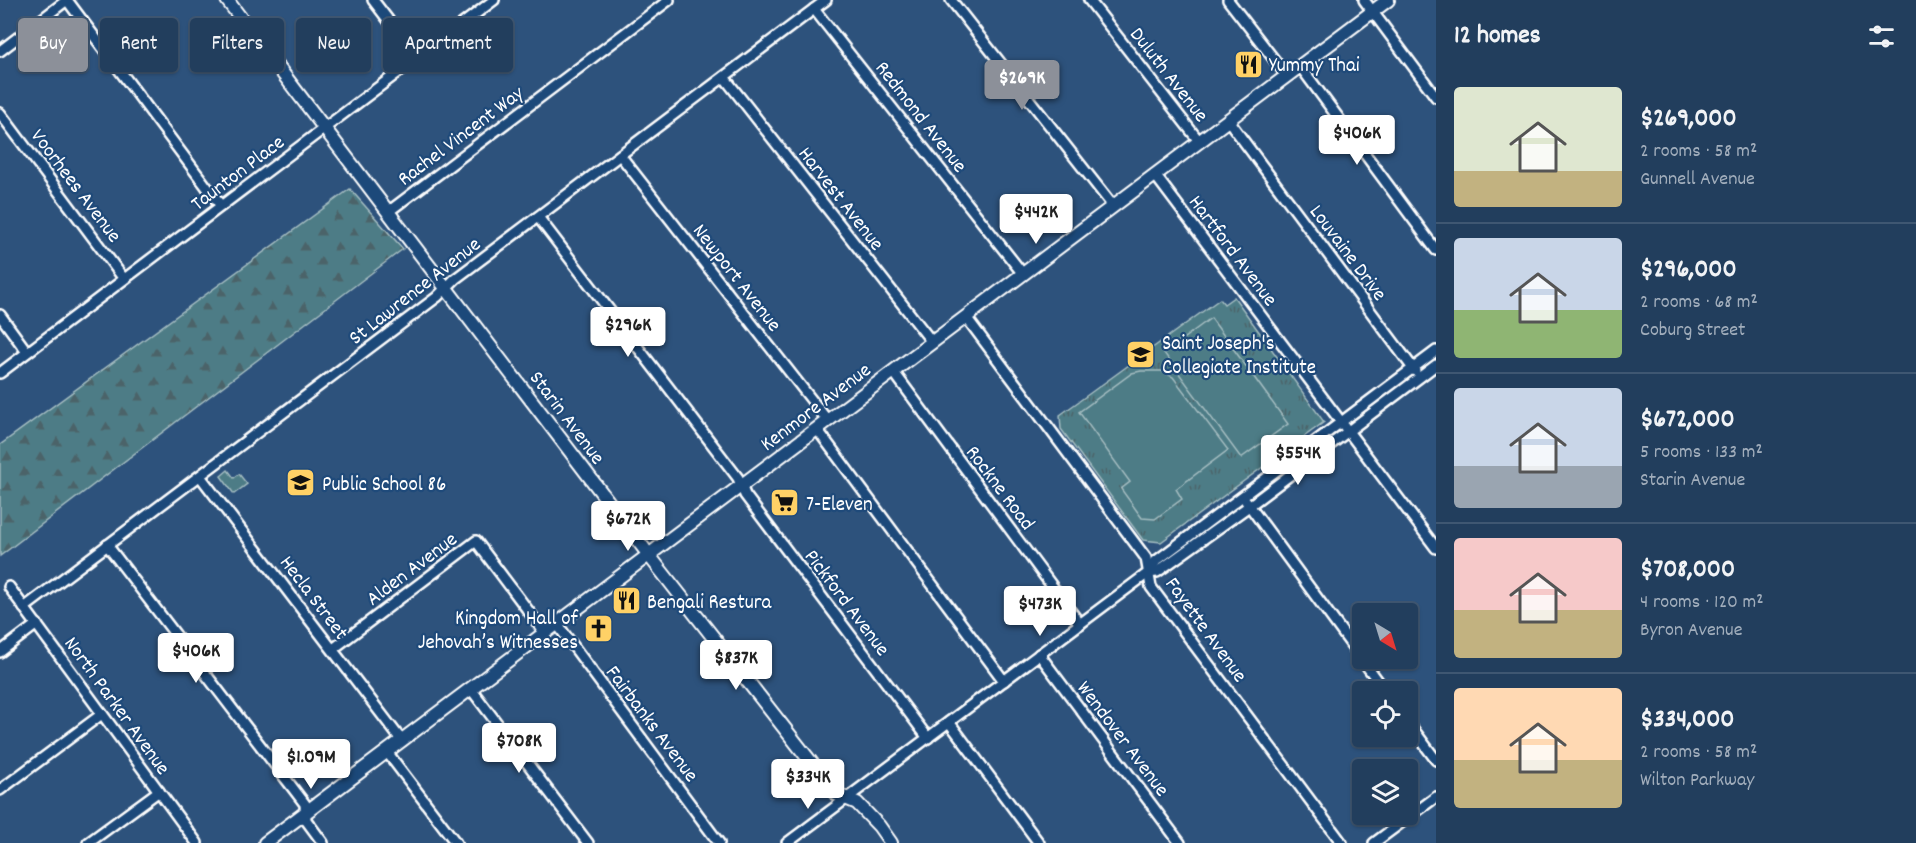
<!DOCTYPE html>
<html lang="en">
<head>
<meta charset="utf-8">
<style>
	body { margin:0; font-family:Dekko,sans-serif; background:#2a4563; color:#f1f3f6; height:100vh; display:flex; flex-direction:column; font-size:22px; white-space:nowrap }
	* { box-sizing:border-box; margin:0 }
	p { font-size:20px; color:#a2aebc }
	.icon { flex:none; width:33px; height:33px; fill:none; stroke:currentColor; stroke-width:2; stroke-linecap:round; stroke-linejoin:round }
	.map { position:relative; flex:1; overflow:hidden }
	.drawer { display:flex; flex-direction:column; background:#223e5d; width:480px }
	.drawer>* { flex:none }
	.banner { position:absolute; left:18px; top:18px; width:570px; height:54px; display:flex; gap:12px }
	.needle { width:39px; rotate:142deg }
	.controls { position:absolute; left:1352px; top:603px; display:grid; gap:12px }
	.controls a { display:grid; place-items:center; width:66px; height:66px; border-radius:6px; background:#223e5d; box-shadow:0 2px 4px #0004,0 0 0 2px #3f5772; font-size:30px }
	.price { position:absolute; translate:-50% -51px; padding:0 14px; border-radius:6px; background:#fff; color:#222; font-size:20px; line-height:39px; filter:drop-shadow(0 2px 3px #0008) }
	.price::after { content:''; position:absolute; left:50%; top:36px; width:18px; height:14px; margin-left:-9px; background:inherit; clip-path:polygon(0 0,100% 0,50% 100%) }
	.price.selected { background:#8c9099; color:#fff }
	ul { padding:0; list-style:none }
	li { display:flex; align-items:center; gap:18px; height:150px; padding:0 18px }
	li+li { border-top:2px solid #3f5772 }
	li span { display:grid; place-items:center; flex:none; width:168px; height:120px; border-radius:6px; color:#555 }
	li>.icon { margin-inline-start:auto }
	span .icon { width:72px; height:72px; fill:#fffc; stroke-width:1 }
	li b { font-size:26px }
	h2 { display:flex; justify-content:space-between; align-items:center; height:72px; padding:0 18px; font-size:26px }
	.chip { padding:0 21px; border-radius:6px; background:#223e5d; box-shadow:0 2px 4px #0004,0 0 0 2px #3f5772; font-size:21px; line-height:54px }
	.chip.selected { background:#8c9099; color:#fff }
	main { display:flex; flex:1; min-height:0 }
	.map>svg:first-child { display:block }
	.grass { fill:url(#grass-tufts); stroke:#a6bec2; stroke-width:1.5 }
	.forest { fill:url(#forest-firs); stroke:#a6bec2; stroke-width:1.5 }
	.garden { fill:#4d7c86; stroke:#a6bec2; stroke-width:1.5 }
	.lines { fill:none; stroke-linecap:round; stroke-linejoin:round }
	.street-casing { stroke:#fff; stroke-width:14 }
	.secondary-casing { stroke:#fff; stroke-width:16 }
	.street { stroke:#1f4a7a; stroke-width:9 }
	.secondary { stroke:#1f4a7a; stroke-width:12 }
	.labels { text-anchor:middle; stroke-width:4.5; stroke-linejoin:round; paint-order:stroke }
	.poi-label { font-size:21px; fill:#fff; stroke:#1f4a7a; text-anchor:start }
	.street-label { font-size:21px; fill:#fff; stroke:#1f4a7a }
</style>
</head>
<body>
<main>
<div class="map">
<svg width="1436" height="843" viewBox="0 0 1436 843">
	<defs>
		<pattern id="grass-tufts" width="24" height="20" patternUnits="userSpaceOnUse" patternTransform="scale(1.5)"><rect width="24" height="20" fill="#4d7c86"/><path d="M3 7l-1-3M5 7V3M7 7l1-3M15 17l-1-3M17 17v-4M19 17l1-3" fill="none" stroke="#4c6469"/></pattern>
		<pattern id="forest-firs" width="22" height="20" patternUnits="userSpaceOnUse" patternTransform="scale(1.5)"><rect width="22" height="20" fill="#4d7c86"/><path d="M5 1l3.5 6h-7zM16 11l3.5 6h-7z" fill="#4c6469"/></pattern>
	</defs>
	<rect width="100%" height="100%" fill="#2d527c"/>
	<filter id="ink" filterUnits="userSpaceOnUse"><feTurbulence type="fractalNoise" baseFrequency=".0167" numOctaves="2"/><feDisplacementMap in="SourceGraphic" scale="12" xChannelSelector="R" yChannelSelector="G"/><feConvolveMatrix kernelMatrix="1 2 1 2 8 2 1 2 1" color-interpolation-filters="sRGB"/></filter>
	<g filter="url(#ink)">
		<!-- grass -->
		<g class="grass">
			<polygon points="1234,297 1324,422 1161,542 1143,540 1061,429 1060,415 1220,299 1224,304"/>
			<polygon points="228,470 234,478 239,474 247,484 234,494 221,476"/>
		</g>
		<!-- forest -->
		<polygon class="forest" points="350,189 403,249 0,556 0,445"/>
		<!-- garden -->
		<g class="garden">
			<polygon points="1211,318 1288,424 1241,458 1164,353"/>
			<polygon points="1141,371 1162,371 1173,377 1228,450 1176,489 1182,499 1155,519 1142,518 1121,489 1130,482 1079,412 1132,373"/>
		</g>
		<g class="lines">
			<defs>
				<g id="street">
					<polyline points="67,0 221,206"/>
					<polyline points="373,0 418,59"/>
					<polyline points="951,0 1113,206"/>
					<polyline points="1089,0 1199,141"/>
					<polyline points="1228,0 1287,76"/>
					<polyline points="1364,0 1436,97"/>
					<polyline points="814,9 1023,274"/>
					<polyline points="0,51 67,0"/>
					<polyline points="1300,66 1436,250"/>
					<polyline points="724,77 932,342"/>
					<polyline points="0,113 124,279"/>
					<polyline points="1228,120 1415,371"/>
					<polyline points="620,155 828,421"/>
					<polyline points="1155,175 1436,548"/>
					<polyline points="388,212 669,0"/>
					<polyline points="538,217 738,478 745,495 928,738"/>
					<polyline points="0,315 27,352"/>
					<polyline points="966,317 1146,558 1151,587 1342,843"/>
					<polyline points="893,371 1080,624"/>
					<polyline points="0,373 494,0"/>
					<polyline points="817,429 1004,681"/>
					<polyline points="200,476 402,741"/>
					<polyline points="1246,501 1386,692"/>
					<polyline points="107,545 305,804 306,820 323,843"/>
					<polyline points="1148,573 1157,572 1249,506 1436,365"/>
					<polyline points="9,587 197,843"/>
					<polyline points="24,608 437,297 455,279 826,0"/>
					<polyline points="557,624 719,843"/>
					<polyline points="333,649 476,541 545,633"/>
					<polyline points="0,652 37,624"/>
					<polyline points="1039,654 1180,843"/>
					<polyline points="471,689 588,843"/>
					<polyline points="1407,721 1436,760"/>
					<polyline points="949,722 1039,843"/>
					<polyline points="387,752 456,843"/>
					<polyline points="0,790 102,714"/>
					<polyline points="88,843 159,791"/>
					<polyline points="787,843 1148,573 1156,561 1436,351"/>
					<polyline points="1374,843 1436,797"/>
				</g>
				<g id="secondary">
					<polyline points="227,0 655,563 836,794 857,803 879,826 891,843"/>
					<polyline points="265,843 1388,0"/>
				</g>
			</defs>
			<!-- street casing -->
			<use href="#street" class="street-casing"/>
			<!-- secondary casing -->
			<use href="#secondary" class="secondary-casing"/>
			<!-- street -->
			<use href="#street" class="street"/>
			<!-- secondary -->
			<use href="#secondary" class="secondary"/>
		</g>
	</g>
	<!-- icons -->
	<defs>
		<symbol id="restaurant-square" viewBox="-11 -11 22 22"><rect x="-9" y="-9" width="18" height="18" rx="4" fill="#ffd166" stroke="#1f4a7a"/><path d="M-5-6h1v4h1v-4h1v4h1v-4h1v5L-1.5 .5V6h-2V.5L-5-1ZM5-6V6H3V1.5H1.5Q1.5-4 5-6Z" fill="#111"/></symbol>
		<symbol id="school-square" viewBox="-11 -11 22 22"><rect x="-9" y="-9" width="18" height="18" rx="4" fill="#ffd166" stroke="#1f4a7a"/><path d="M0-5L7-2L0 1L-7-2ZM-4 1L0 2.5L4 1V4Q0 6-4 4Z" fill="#111"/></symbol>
		<symbol id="supermarket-square" viewBox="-11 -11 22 22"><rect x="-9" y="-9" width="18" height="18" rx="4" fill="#ffd166" stroke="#1f4a7a"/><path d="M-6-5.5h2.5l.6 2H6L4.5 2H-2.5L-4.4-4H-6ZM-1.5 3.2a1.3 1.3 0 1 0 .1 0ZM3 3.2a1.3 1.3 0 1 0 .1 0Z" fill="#111"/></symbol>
		<symbol id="church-square" viewBox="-11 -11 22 22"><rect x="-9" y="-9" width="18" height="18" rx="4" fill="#ffd166" stroke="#1f4a7a"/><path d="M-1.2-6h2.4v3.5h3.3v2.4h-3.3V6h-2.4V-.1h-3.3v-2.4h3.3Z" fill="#111"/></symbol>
	</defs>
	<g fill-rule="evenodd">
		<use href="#restaurant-square" x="1232" y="48" width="33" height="33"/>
		<use href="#school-square" x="1124" y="338" width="33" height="33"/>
		<use href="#school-square" x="284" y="466" width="33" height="33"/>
		<use href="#supermarket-square" x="768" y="486" width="33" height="33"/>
		<use href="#restaurant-square" x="610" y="584" width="33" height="33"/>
		<use href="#church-square" x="582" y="612" width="33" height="33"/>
	</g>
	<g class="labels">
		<!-- poi labels -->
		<g class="poi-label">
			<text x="1269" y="71">Yummy Thai</text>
			<text x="1162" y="349">Saint Joseph's<tspan x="1162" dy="24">Collegiate Institute</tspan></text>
			<text x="322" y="490">Public School 86</text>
			<text x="806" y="510">7-Eleven</text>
			<text x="647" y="608">Bengali Restura</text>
			<text x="578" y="624" text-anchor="end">Kingdom Hall of<tspan x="578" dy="24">Jehovah’s Witnesses</tspan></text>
		</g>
		<!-- street labels -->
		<g class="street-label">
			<text transform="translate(1170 74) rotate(52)" y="7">Duluth Avenue</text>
			<text transform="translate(922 116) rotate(52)" y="7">Redmond Avenue</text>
			<text transform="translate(460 135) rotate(-37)" y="7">Rachel Vincent Way</text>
			<text transform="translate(237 172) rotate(-37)" y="7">Taunton Place</text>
			<text transform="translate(77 185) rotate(53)" y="7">Voorhees Avenue</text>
			<text transform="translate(842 198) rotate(52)" y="7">Harvest Avenue</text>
			<text transform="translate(1234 250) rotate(53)" y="7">Hartford Avenue</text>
			<text transform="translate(1349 252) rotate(53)" y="7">Louvaine Drive</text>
			<text transform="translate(738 277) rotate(52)" y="7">Newport Avenue</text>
			<text transform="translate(414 290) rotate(-38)" y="7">St Lawrence Avenue</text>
			<text transform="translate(815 406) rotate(-37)" y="7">Kenmore Avenue</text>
			<text transform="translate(568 417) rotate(53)" y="7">Starin Avenue</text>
			<text transform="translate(1001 487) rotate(53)" y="7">Rockne Road</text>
			<text transform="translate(411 568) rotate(-37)" y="7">Alden Avenue</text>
			<text transform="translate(315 597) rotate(53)" y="7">Hecla Street</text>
			<text transform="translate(848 602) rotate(53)" y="7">Pickford Avenue</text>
			<text transform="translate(1207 629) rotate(54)" y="7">Fayette Avenue</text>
			<text transform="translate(118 705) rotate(54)" y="7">North Parker Avenue</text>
			<text transform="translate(653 723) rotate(53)" y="7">Fairbanks Avenue</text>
			<text transform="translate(1124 738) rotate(53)" y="7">Wendover Avenue</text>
		</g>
	</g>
</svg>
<div class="controls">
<a><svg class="needle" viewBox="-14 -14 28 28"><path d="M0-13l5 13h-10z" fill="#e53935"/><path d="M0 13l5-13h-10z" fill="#a2aebc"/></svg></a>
<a><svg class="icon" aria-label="locate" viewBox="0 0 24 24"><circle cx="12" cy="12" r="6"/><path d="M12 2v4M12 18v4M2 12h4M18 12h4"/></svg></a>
<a><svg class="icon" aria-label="layers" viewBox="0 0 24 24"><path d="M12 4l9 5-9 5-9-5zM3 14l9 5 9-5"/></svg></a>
</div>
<b class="price selected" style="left:1022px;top:111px">$269K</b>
<b class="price" style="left:1357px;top:166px">$406K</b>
<b class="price" style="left:1036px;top:245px">$442K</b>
<b class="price" style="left:628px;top:358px">$296K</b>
<b class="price" style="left:1298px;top:486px">$554K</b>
<b class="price" style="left:628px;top:552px">$672K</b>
<b class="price" style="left:1040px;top:637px">$473K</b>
<b class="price" style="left:196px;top:684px">$406K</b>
<b class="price" style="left:736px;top:691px">$837K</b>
<b class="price" style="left:519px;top:774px">$708K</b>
<b class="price" style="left:311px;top:790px">$1.09M</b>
<b class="price" style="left:808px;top:810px">$334K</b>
<div class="banner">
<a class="chip selected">Buy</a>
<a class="chip">Rent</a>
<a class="chip">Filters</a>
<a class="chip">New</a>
<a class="chip">Apartment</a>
</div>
</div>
<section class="drawer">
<h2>12 homes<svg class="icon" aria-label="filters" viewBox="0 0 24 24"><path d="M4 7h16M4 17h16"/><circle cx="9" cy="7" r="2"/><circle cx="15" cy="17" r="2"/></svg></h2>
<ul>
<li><span style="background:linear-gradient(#dfe7d0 70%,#c2b280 0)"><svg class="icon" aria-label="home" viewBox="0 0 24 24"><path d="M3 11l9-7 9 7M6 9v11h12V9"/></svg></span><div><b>$269,000</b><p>2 rooms · 58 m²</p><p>Gunnell Avenue</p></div></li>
<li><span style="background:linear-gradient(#c9d6e8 60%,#8fb573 0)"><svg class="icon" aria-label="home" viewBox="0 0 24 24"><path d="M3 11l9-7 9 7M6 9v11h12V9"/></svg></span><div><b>$296,000</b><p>2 rooms · 68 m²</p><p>Coburg Street</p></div></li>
<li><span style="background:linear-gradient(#c9d6e8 65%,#9aa5b1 0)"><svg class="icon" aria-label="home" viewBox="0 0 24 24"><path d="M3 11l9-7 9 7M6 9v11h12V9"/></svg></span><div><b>$672,000</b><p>5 rooms · 133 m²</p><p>Starin Avenue</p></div></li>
<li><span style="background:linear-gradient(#f6c9c9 60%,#c2b280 0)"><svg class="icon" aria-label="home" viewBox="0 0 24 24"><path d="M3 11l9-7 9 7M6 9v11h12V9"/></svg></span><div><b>$708,000</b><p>4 rooms · 120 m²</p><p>Byron Avenue</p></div></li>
<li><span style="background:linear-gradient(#ffd9b3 60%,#c2b280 0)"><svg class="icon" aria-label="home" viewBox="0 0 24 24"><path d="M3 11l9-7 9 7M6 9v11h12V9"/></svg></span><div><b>$334,000</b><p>2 rooms · 58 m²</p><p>Wilton Parkway</p></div></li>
</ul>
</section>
</main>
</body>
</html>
